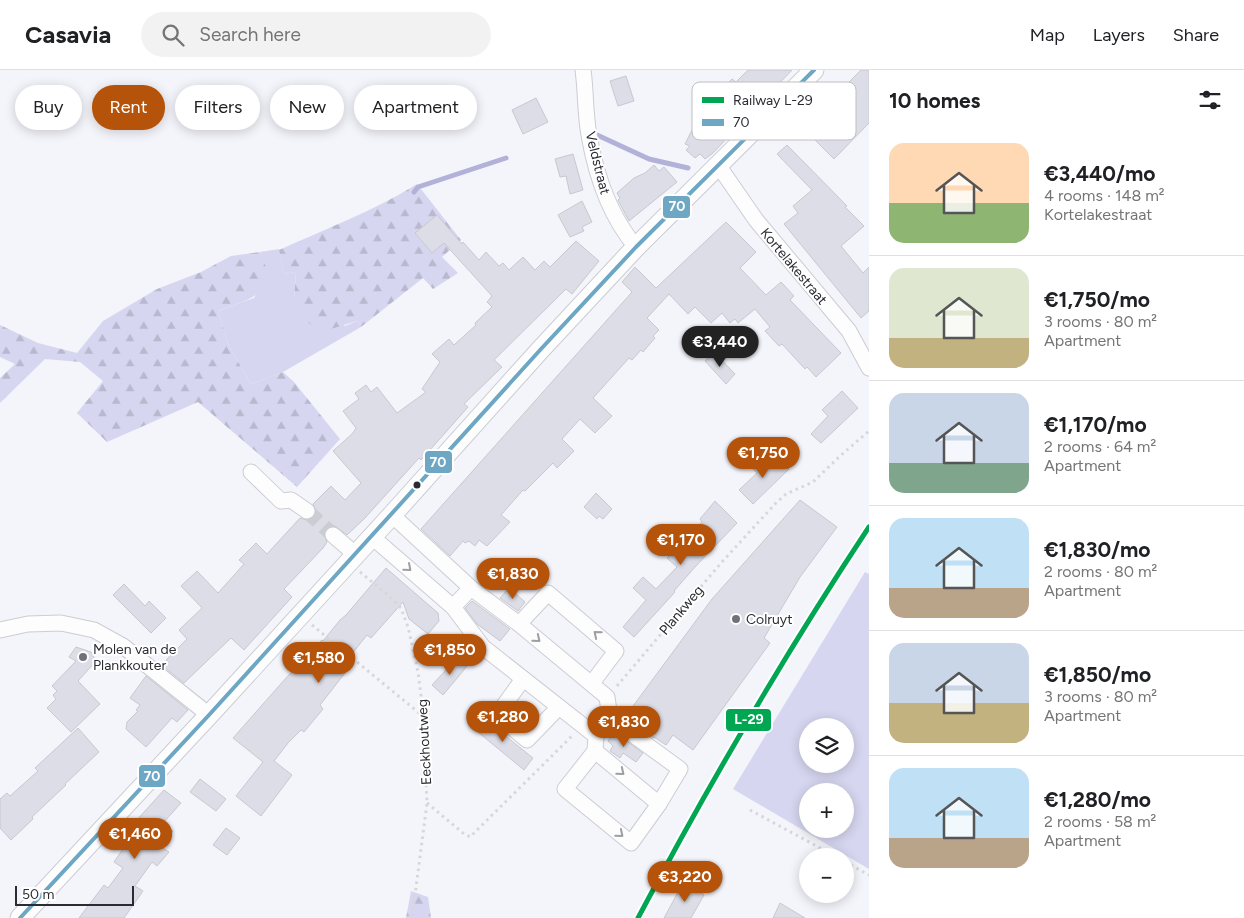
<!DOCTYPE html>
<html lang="en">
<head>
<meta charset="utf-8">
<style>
	body { margin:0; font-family:Figtree,sans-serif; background:#f2f2f2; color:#202124; height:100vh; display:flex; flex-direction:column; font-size:19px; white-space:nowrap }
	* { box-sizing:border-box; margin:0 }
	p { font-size:16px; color:#757577 }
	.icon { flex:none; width:28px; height:28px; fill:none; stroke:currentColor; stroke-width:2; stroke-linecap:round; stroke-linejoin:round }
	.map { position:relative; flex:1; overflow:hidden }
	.panel { display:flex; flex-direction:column; background:#fff; width:375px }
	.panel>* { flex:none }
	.top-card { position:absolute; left:15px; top:15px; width:475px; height:45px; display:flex; gap:10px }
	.fabs { position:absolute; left:799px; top:648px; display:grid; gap:10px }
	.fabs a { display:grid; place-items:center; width:55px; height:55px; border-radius:50%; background:#fff; box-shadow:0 2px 12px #0003; font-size:25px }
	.scale { position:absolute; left:15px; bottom:12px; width:119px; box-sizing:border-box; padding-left:5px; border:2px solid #2b2b33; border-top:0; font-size:14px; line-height:18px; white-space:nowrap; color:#2b2b33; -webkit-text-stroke:4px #fff; paint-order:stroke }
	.price { position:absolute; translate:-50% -42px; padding:0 11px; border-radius:18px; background:#b45309; color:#fff; font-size:16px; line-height:32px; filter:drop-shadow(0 1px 2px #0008) }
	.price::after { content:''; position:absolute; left:50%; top:30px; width:15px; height:11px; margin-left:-8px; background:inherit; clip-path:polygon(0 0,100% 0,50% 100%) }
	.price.active { background:#222; color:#fff }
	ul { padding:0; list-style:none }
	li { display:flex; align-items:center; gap:15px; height:125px; padding:0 20px }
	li+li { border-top:1px solid #e0e0e0 }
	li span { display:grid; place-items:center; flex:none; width:140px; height:100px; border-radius:15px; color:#555 }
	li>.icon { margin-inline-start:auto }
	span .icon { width:60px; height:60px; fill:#fffc; stroke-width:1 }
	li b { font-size:21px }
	h2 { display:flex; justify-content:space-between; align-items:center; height:60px; padding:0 20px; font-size:21px }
	.tag { padding:0 18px; border-radius:22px; background:#fff; box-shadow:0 2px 12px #0003; font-size:18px; line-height:45px }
	.tag.active { background:#b45309; color:#fff }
	header { display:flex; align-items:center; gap:30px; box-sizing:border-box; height:70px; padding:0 25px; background:#fff; border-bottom:1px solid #e0e0e0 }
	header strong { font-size:24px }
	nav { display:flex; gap:28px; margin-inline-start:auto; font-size:18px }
	.search { width:350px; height:45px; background:#f2f2f2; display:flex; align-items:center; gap:12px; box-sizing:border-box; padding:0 18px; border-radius:28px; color:#757577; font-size:19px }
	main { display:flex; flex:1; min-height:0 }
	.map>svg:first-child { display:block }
	.grass { fill:#d6d6f0; fill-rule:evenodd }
	.forest { fill:url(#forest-firs) }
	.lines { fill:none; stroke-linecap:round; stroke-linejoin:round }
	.stream { stroke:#b2b2d8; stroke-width:5 }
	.building { fill:#dddde7; stroke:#c8c8d0 }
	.minor-tunnel { stroke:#ccccd3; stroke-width:15; stroke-dasharray:15 8; stroke-linecap:butt }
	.minor-casing { stroke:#ccccd3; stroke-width:17 }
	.major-casing { stroke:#ccccd3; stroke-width:21 }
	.path { stroke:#d7d7da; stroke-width:3; stroke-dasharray:2.5 4; stroke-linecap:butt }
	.minor { stroke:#fdfdfe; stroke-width:15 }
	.major { stroke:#fdfdfe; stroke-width:19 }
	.bus-1-casing { stroke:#fff; stroke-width:8 }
	.bus-1 { stroke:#6da7c4; stroke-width:4 }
	.rail-1-casing { stroke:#fff; stroke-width:9 }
	.rail-1 { stroke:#00a651; stroke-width:5 }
	.oneway { stroke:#9e9ea3 }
	.bus-dot { fill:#2b2b33; stroke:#fff; stroke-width:2 }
	.poi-dot { fill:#717179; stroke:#fff; stroke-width:2 }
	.labels { text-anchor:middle; stroke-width:4; stroke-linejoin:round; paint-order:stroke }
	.street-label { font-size:14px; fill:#2b2b33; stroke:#fff }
	.poi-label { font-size:14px; fill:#2b2b33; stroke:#fff; text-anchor:start }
	.key { fill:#fff; stroke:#bfbfc2; stroke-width:1 }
	.key-label { font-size:14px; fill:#2b2b33 }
	.line-badge { stroke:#fff; stroke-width:2 }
	.badge-label { font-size:14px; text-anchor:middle; font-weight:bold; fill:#fff }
</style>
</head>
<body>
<header>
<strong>Casavia</strong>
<div class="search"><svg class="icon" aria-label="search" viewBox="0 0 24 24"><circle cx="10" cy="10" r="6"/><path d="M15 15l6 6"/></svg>Search here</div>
<nav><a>Map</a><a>Layers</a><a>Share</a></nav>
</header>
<main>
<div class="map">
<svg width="869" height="848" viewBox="0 0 869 848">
	<defs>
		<pattern id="forest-firs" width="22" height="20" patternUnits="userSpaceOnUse" patternTransform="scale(1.25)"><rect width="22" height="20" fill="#d6d6f0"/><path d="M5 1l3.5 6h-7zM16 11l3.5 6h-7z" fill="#b8b8ce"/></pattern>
	</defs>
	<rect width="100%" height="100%" fill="#f4f4fb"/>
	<!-- grass -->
	<g class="grass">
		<polygon points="279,179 284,204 296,202 294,229 345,256 357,251 361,257 283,302 251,314 229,276 218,241 254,228 267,202 260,182"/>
		<path d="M865 502 869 504V799L733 719ZM845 656V694H808V656ZM845 721V759H808V721Z"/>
	</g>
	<!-- forest -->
	<g class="forest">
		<path d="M417 114 461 170 442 187 458 203 433 219 423 208 361 257 357 251 331 259 311 255 300 244 294 229 296 202 284 204 279 180C325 159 374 141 417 114Z"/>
		<path d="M260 182C262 188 266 195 267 201 269 229 236 233 218 241L229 276 251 314 283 302 294 312 340 369 297 417 198 332 107 372 77 343 103 311 80 292 45 289 0 333V308L15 294 0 287V255L38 273 77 283 103 251 157 219 201 202 231 186Z"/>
		<polygon points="411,821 428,827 431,848 406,848"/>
	</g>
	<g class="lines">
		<!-- stream -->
		<g class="stream">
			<polyline points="595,64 649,89 688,98"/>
			<polyline points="414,122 418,117 506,88"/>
		</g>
	</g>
	<!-- building -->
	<g class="building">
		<polygon points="748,0 792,0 713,83 705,89 700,84 695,88 686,80 690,76 685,74 695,54 701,58 722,38 713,28 732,9 736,12"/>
		<polygon points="861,0 869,0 869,53 834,89 803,58"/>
		<polygon points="626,6 634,31 618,36 610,11"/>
		<polygon points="536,28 548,52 523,64 512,40"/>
		<polygon points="787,75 847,136 845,137 864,156 841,176 863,203 869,197 869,241 861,248 784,154 798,143 793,136 812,120 777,84"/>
		<polygon points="573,84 583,120 570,124 566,106 560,107 555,89"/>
		<polygon points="654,95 659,101 664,97 677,112 629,151 620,134 618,130 620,128 617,123 634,108 645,103"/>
		<polygon points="582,131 592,152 582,157 584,161 570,167 558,145"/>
		<polygon points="437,145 462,174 463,172 479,190 486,182 499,196 503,193 509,200 523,187 535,200 544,191 550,197 576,171 599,191 572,224 566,219 494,290 502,297 464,334 468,337 453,354 421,390 419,388 365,448 347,465 335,456 326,459 324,464 327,472 323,478 284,519 292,527 244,580 231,568 184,613 164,597 167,589 187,569 179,560 202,538 181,516 197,501 218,523 244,494 239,490 256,473 267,484 300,448 307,450 314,447 316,441 313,434 331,416 345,430 361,413 333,381 353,363 356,358 343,341 359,329 355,323 366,315 371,322 377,317 397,343 426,322 422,319 440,292 432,284 449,269 454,275 476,255 475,253 492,237 487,232 492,226 444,173 432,183 415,163"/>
		<polygon points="726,152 756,182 740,198 766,225 781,212 794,226 790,230 841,283 816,307 807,297 805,299 782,274 779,276 765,261 770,257 755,239 738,253 735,249 730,253 722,243 711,253 695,237 688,244 669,224 647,248 659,260 653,266 655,268 643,282 641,280 632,290 629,288 593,328 612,346 595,363 580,349 562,369 574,381 557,398 553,393 525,421 523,420 501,445 510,452 487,476 479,470 475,476 469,471 465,473 463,471 450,486 421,459 632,222 622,212 635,197 656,218"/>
		<polygon points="714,282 735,304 726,314 705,291"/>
		<polygon points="842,321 858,338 821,373 811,364 828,346 822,340"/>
		<polygon points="760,387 769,396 778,388 789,399 753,434 739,420 757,403 750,396"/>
		<polygon points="596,423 612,439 603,449 599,446 597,449 584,437"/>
		<polygon points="800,430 837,457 800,507 764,568 770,573 693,680 673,665 666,675 654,667 654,668 625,647 712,529"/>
		<polygon points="715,431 737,453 695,497 674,521 675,522 634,567 623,557 646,530 633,518 643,507 656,519 677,497 667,488 677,479 679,481 701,461 697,457 702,452 700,449"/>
		<polygon points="386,498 438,543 439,551 428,564 409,549 403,532 371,568 367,565 347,590 352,594 320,635 323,639 304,662 301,660 288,673 274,691 292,705 261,746 236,726 263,692 233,668 286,608 322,570 323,571 340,550 346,545"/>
		<polygon points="124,514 145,536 149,531 166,548 151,563 113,525"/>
		<polygon points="509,518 525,532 518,541 500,528"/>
		<polygon points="472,531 510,559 500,571 477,554 465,538"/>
		<polygon points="76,577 91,582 96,591 78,611 100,634 71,662 47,638 56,629 53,625 57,621 52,616 76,591 69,587"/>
		<polygon points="458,587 468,595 443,625 432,615"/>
		<polygon points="146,606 188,640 177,652 172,648 146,677 126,659 127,652 138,641 136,640 140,635 130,628"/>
		<polygon points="482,647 533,688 524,700 473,658"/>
		<polygon points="78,658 99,682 65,714 66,715 32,747 33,749 11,770 0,758 0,729 7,723 10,726 38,701 35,698"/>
		<polygon points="614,662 643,683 636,692 623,683 620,688 610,681 613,676 608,671"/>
		<polygon points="200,709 226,729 216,741 190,722"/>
		<polygon points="164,720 181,733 163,753 173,761 161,777 169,782 157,796 152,792 135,816 143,821 124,848 79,848 104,815 108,818 123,798 114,792 123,779 116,773"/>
		<polygon points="226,758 240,768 227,785 213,775"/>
		<polygon points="683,813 704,825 691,848 664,848"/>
		<polygon points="780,833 805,848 773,848"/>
	</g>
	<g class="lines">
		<!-- minor-tunnel -->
		<polyline class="minor-tunnel" points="307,441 333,465"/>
		<defs>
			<g id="minor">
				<path d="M583 0C586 21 585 44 589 65 596 106 609 145 636 177"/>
				<polyline points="718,95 756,150 849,261 869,298"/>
				<polyline points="251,402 281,431 291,430 307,441"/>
				<polyline points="333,465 355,484"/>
				<polyline points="371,466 453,537 471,518 392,445"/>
				<polyline points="471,518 519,554 607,627 610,648 596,666 595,681 659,734 680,699 610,648"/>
				<polyline points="453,537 483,577 596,666"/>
				<polyline points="519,554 548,523 616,581 592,613"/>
				<polyline points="0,560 28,554 61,553 94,560 123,576 209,645"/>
				<polyline points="523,609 497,645 527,670 559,637"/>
				<polyline points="595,681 565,719 631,773 659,734"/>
			</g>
			<polyline id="major" points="20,848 209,645 392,445 541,279 636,177 814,0"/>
		</defs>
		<!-- minor casing -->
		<use href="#minor" class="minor-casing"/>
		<!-- major casing -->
		<use href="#major" class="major-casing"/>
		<!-- path -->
		<g class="path">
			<polyline points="360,502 389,526 401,538 408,557 418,602 423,641 427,733 412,848"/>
			<polyline points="312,555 424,647"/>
			<polyline points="617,616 721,493 775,434 786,424 813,412 840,386 869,361"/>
			<polyline points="427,733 463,763 470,767 573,665"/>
			<polyline points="750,740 835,786"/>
			<polyline points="845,792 869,805"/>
		</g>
		<!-- minor -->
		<use href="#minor" class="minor"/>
		<!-- major -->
		<use href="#major" class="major"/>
		<defs>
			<polyline id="bus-1" points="20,848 209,645 541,279 636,177 814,0"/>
		</defs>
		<!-- bus-1 casing -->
		<use href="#bus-1" class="bus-1-casing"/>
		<!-- bus-1 -->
		<use href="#bus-1" class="bus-1"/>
		<defs>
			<path id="rail-1" d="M638 848C709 714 785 584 869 457"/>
		</defs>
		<!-- rail-1 casing -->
		<use href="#rail-1" class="rail-1-casing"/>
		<!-- rail-1 -->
		<use href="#rail-1" class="rail-1"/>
	</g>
	<!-- one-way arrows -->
	<defs><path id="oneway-chevron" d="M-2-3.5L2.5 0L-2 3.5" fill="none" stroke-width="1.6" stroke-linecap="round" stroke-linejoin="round" transform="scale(1.25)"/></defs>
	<g class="oneway">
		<use href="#oneway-chevron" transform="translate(408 498) rotate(41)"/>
		<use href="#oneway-chevron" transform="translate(597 564) rotate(-140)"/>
		<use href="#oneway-chevron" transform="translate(537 569) rotate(39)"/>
		<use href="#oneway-chevron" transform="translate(621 702) rotate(39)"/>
		<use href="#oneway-chevron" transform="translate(620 764) rotate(40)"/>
	</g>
	<!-- markers -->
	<circle class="bus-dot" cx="417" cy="415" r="4.5"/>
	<g class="poi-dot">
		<circle cx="736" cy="549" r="5"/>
		<circle cx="83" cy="587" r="5"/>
	</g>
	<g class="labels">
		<!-- street labels -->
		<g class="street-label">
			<text transform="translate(598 93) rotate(76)" y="5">Veldstraat</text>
			<text transform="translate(794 196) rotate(50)" y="5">Kortelakestraat</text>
			<text transform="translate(681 540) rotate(-50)" y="5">Plankweg</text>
			<text transform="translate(424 672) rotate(-93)" y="5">Eeckhoutweg</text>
		</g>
		<!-- poi labels -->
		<g class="poi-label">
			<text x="746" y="554">Colruyt</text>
			<text x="93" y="584">Molen van de<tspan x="93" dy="16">Plankkouter</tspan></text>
		</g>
	</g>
	<!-- legend -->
	<rect x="692" y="12" width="164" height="58" rx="8" class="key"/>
	<rect x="702" y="27" width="22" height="6" fill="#00a651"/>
	<rect x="702" y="49" width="22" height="7" fill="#6da7c4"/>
	<g class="key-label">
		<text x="733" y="35">Railway L-29</text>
		<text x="733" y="57">70</text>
	</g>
	<g class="line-badge">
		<rect x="662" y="125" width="29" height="24" rx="5" fill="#6da7c4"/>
		<rect x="424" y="380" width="29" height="24" rx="5" fill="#6da7c4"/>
		<rect x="725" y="638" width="47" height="24" rx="5" fill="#00a651"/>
		<rect x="138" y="694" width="28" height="24" rx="5" fill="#6da7c4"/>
	</g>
	<g class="badge-label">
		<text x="677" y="141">70</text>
		<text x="438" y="397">70</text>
		<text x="749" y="654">L-29</text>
		<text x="152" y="711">70</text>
	</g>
</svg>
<div class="fabs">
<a><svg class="icon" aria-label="layers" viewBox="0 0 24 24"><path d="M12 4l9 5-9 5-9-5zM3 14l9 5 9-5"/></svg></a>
<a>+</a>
<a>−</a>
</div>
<div class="scale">50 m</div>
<b class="price active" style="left:720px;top:298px">€3,440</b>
<b class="price" style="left:763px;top:409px">€1,750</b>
<b class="price" style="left:681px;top:496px">€1,170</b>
<b class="price" style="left:513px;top:530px">€1,830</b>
<b class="price" style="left:450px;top:606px">€1,850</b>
<b class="price" style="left:319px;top:614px">€1,580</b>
<b class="price" style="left:503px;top:673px">€1,280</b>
<b class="price" style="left:624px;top:678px">€1,830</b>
<b class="price" style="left:135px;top:790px">€1,460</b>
<b class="price" style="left:685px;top:833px">€3,220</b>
<div class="top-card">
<a class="tag">Buy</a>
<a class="tag active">Rent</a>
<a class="tag">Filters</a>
<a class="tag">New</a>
<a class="tag">Apartment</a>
</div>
</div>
<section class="panel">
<h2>10 homes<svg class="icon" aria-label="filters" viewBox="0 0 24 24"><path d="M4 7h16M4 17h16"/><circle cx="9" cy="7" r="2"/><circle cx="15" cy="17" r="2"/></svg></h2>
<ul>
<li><span style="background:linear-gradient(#ffd9b3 60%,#8fb573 0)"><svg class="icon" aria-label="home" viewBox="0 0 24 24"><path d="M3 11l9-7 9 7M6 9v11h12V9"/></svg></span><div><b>€3,440/mo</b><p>4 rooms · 148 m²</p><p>Kortelakestraat</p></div></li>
<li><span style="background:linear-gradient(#dfe7d0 70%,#c2b280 0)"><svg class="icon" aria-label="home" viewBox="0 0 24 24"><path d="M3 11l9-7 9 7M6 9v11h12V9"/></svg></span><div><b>€1,750/mo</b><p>3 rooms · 80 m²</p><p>Apartment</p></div></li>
<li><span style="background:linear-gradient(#c9d6e8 70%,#7fa58c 0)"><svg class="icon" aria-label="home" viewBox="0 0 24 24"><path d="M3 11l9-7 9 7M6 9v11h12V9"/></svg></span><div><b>€1,170/mo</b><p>2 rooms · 64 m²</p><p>Apartment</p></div></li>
<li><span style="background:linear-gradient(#bfe0f5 70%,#b9a48a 0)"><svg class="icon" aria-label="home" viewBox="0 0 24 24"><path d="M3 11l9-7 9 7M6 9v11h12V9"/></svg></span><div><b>€1,830/mo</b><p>2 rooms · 80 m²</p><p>Apartment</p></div></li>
<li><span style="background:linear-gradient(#c9d6e8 60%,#c2b280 0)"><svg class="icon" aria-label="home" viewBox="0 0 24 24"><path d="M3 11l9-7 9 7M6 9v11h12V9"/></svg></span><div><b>€1,850/mo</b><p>3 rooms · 80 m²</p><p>Apartment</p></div></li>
<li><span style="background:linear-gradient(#bfe0f5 70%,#b9a48a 0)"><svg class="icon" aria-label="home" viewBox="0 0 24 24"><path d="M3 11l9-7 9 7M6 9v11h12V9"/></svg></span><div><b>€1,280/mo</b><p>2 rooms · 58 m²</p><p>Apartment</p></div></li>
</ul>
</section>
</main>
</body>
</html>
